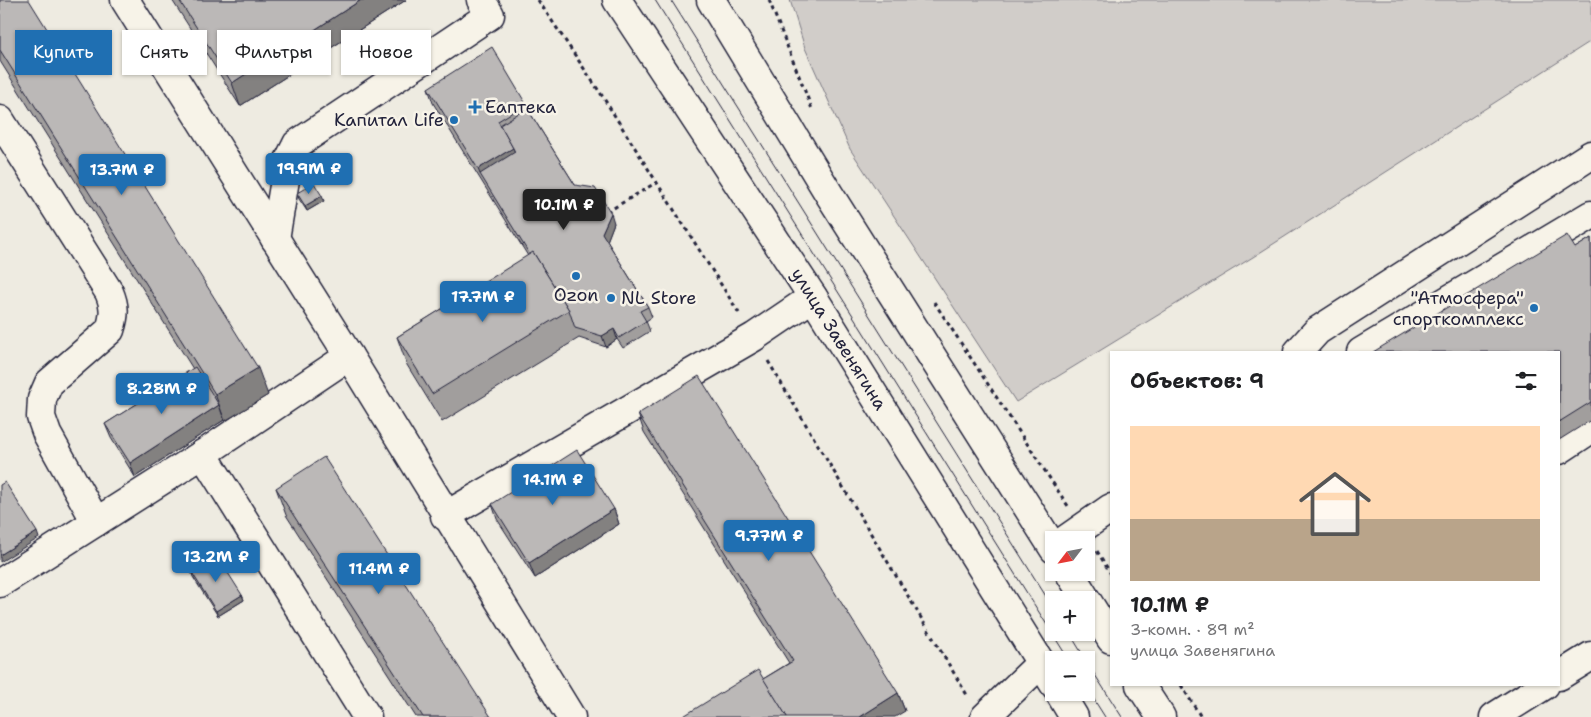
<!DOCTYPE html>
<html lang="ru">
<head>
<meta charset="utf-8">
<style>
	body { margin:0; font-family:"Shantell Sans",sans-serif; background:#f6f6f6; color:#202124; height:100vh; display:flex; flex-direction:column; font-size:19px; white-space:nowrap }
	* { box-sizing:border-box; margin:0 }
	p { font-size:16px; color:#757577 }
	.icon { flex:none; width:28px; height:28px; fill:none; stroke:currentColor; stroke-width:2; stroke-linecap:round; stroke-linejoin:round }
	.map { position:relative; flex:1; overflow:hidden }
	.drawer { position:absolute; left:1110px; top:351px; width:450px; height:335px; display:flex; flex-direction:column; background:#fff; border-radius:0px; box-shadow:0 1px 4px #0004 }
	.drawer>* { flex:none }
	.hud { position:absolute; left:15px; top:30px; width:475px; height:45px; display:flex; gap:10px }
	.needle { width:32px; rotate:238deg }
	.buttons { position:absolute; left:1045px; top:531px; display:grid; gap:10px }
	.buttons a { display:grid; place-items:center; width:50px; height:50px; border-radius:0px; background:#fff; box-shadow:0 1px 4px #0004; font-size:25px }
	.price { position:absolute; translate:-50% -42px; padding:0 11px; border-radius:5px; background:#1f6fb2; color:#fff; font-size:16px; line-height:32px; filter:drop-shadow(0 1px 2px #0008) }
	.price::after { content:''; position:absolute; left:50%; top:30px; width:15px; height:11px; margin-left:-8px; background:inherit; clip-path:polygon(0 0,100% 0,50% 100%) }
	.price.current { background:#222; color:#fff }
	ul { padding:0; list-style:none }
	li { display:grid; align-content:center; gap:10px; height:265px; padding:0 20px }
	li+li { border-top:1px solid #e0e0e0 }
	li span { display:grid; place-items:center; height:155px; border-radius:0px; color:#555 }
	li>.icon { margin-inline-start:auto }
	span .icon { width:90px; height:90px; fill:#fffc; stroke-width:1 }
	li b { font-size:21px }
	h2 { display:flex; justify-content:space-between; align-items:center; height:60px; padding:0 20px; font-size:21px }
	.chip { padding:0 18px; border-radius:0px; background:#fff; box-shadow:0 1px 4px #0004; font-size:18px; line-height:45px }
	.chip.current { background:#1f6fb2; color:#fff }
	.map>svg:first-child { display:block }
	.green { fill:#d1cdc9; stroke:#7a7882 }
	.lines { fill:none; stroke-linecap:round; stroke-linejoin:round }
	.minor-casing { stroke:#22223b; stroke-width:31 }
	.major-casing { stroke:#22223b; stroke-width:31 }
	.path { stroke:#22223b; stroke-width:3; stroke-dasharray:4 4; stroke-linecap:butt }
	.minor { stroke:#f7f3e8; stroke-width:28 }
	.major { stroke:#f7f3e8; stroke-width:28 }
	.tram { stroke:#22223b; stroke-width:1 }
	.wall { fill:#a19e9d; stroke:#22223b }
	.shaded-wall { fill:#838180; stroke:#22223b }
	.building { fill:#bbb8b7; stroke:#22223b }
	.poi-dot { fill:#1f6fb2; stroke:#f7f3e8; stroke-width:2 }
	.labels { text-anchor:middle; stroke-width:5; stroke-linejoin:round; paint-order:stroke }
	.poi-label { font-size:18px; fill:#22223b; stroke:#f7f3e8; text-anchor:start }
	.street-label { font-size:18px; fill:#22223b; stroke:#f7f3e8 }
</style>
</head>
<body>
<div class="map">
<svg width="1591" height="717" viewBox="0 0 1591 717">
	<rect width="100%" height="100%" fill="#eeebe1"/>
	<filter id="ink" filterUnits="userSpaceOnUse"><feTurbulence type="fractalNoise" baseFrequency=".02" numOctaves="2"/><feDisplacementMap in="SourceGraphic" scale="10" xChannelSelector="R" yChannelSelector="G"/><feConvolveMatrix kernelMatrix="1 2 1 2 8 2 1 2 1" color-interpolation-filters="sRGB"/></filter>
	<g filter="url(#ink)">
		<!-- green -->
		<polygon class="green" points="790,0 1591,0 1591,41 1253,257 1016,402 850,149 805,48"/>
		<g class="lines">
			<defs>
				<g id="minor">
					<polyline points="125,0 349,356 571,717"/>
					<path d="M0 120 109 292C115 306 115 315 110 330L49 383 42 399 41 417 47 434 96 522"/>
					<polyline points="275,239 288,162 297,144 490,15 481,0"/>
					<polyline points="1298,352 1317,331 1591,155"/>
					<polyline points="1361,352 1591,215"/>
					<polyline points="1559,450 1591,429"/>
					<polyline points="203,454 367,717"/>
					<polyline points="445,516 754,337 813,297"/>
					<polyline points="1065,540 1111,508"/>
					<polyline points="0,583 203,454 349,356"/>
					<polyline points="1559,676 1591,656"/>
					<polyline points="985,717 1041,663"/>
					<polyline points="1494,717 1545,685"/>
				</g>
				<g id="major">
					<polyline points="617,0 813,297 1054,684"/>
					<polyline points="711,0 829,194 1054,549"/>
					<polyline points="1069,572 1111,639"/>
					<polyline points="1140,685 1161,717"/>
					<polyline points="1059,692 1074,717"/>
				</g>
			</defs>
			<!-- minor casing -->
			<use href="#minor" class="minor-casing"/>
			<!-- major casing -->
			<use href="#major" class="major-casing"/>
			<!-- path -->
			<g class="path">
				<polyline points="538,0 601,94 739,313"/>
				<polyline points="769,0 812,109"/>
				<polyline points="607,212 657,182"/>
				<polyline points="934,302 1068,506"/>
				<polyline points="768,361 967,695"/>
				<polyline points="1097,551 1111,574"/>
				<polyline points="1181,685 1201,717"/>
			</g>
			<!-- minor -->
			<use href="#minor" class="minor"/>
			<!-- major -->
			<use href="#major" class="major"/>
			<!-- tram -->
			<g class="tram">
				<polyline points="655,0 1069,660"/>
				<polyline points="671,0 1054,609"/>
				<polyline points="1069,632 1086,660"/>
				<polyline points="1086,661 1122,717"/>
				<polyline points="1086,687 1105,717"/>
			</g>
		</g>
		<!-- wall -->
		<g class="wall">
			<polygon points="0,0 268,395 225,421 224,420 135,477 111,438 105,424 193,369 0,61"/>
			<polygon points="172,0 406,0 240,106"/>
			<polygon points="428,88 526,104 527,108 575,185 614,223 607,241 648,307 652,317 646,321 650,331 623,348 617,339 606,347 579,338 442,422 407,365 397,337 528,256 433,103"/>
			<polygon points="297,193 324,201 307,211 299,199"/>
			<polygon points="1591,238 1591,420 1559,440 1559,352 1575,248"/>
			<polygon points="638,414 898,693 905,711 763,679 789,663 644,432"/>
			<polygon points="276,488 491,717 416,717 286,515"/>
			<polygon points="492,504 614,509 619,524 535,578 497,519"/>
			<polygon points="191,571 242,595 244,600 218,616 193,577"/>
		</g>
		<!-- shaded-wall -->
		<g class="shaded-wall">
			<polygon points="361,0 406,0 240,106 232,83"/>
			<polygon points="513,148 519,162 480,174 478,169"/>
			<polygon points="322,196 324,201 307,211 305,206"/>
			<polygon points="611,213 614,223 606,244 602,233"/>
			<polygon points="614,329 617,339 606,347 602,336"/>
			<polygon points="258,368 268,395 225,421 215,394"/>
			<polygon points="219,405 224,420 135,477 130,463"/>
			<polygon points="614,509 619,524 535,578 529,563"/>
			<polygon points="37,532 39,538 0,562 0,555"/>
			<polygon points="242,595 244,600 218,616 216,611"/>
			<polygon points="898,693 905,711 895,717 860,717"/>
		</g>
		<!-- building -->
		<g class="building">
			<polygon points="0,0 29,0 258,368 215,394 0,50"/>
			<polygon points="179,0 361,0 232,83"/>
			<polygon points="492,47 526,104 498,121 513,148 478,169 428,88"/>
			<polygon points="527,108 575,185 595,188 611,213 602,233 648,307 640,311 646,321 619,338 614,329 602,336 575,328 569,310 533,252 530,255 480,174 515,152 513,148 500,125"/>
			<polygon points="314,183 322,196 305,206 297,193"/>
			<polygon points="1567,235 1575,248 1591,238 1591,402 1559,422 1559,352 1373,352"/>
			<polygon points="533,252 569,310 432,394 397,337"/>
			<polygon points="195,367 219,405 130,463 105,424"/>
			<polygon points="699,376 898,693 860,717 787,717 763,679 793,661 638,414"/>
			<polygon points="577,450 614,509 529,563 492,504"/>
			<polygon points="324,457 491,717 423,717 276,488"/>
			<polygon points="5,482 37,532 0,555 0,485"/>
			<polygon points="216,554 242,595 216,611 191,571"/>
			<polygon points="758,670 787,717 682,717"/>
		</g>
	</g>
	<!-- markers -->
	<g class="poi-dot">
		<path d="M472.5 99.5h5v5h5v5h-5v5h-5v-5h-5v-5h5z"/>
		<circle cx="454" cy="120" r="5"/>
		<circle cx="576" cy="276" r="5"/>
		<circle cx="611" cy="298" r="5"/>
		<circle cx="1534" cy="308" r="5"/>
	</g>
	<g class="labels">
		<!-- poi labels -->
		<g class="poi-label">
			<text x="485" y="113">Еаптека</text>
			<text x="444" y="126" text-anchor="end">Капитал Life</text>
			<text x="576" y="301" text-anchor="middle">Ozon</text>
			<text x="621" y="304">NL Store</text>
			<text x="1524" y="304" text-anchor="end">"Атмосфера"<tspan x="1524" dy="21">спорткомплекс</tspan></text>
		</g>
		<!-- street labels -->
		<g class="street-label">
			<text transform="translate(839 339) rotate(58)" y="6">улица Завенягина</text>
		</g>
	</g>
</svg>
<div class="buttons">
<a><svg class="needle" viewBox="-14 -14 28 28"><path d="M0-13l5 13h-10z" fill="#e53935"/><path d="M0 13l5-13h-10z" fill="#757577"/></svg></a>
<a>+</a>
<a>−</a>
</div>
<b class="price" style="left:309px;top:195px">19.9M ₽</b>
<b class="price" style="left:122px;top:196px">13.7M ₽</b>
<b class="price current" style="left:564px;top:231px">10.1M ₽</b>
<b class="price" style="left:483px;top:323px">17.7M ₽</b>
<b class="price" style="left:162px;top:415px">8.28M ₽</b>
<b class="price" style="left:553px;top:506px">14.1M ₽</b>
<b class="price" style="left:769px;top:562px">9.77M ₽</b>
<b class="price" style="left:216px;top:583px">13.2M ₽</b>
<b class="price" style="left:379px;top:595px">11.4M ₽</b>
<div class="hud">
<a class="chip current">Купить</a>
<a class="chip">Снять</a>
<a class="chip">Фильтры</a>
<a class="chip">Новое</a>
</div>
<section class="drawer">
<h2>Объектов: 9<svg class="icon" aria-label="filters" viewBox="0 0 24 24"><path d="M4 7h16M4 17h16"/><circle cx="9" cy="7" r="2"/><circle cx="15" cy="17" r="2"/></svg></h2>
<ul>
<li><span style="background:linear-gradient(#ffd9b3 60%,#b9a48a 0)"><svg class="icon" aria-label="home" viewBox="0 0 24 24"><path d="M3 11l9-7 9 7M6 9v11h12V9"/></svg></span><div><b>10.1M ₽</b><p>3-комн. · 89 m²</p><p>улица Завенягина</p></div></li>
</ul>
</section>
</div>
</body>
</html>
